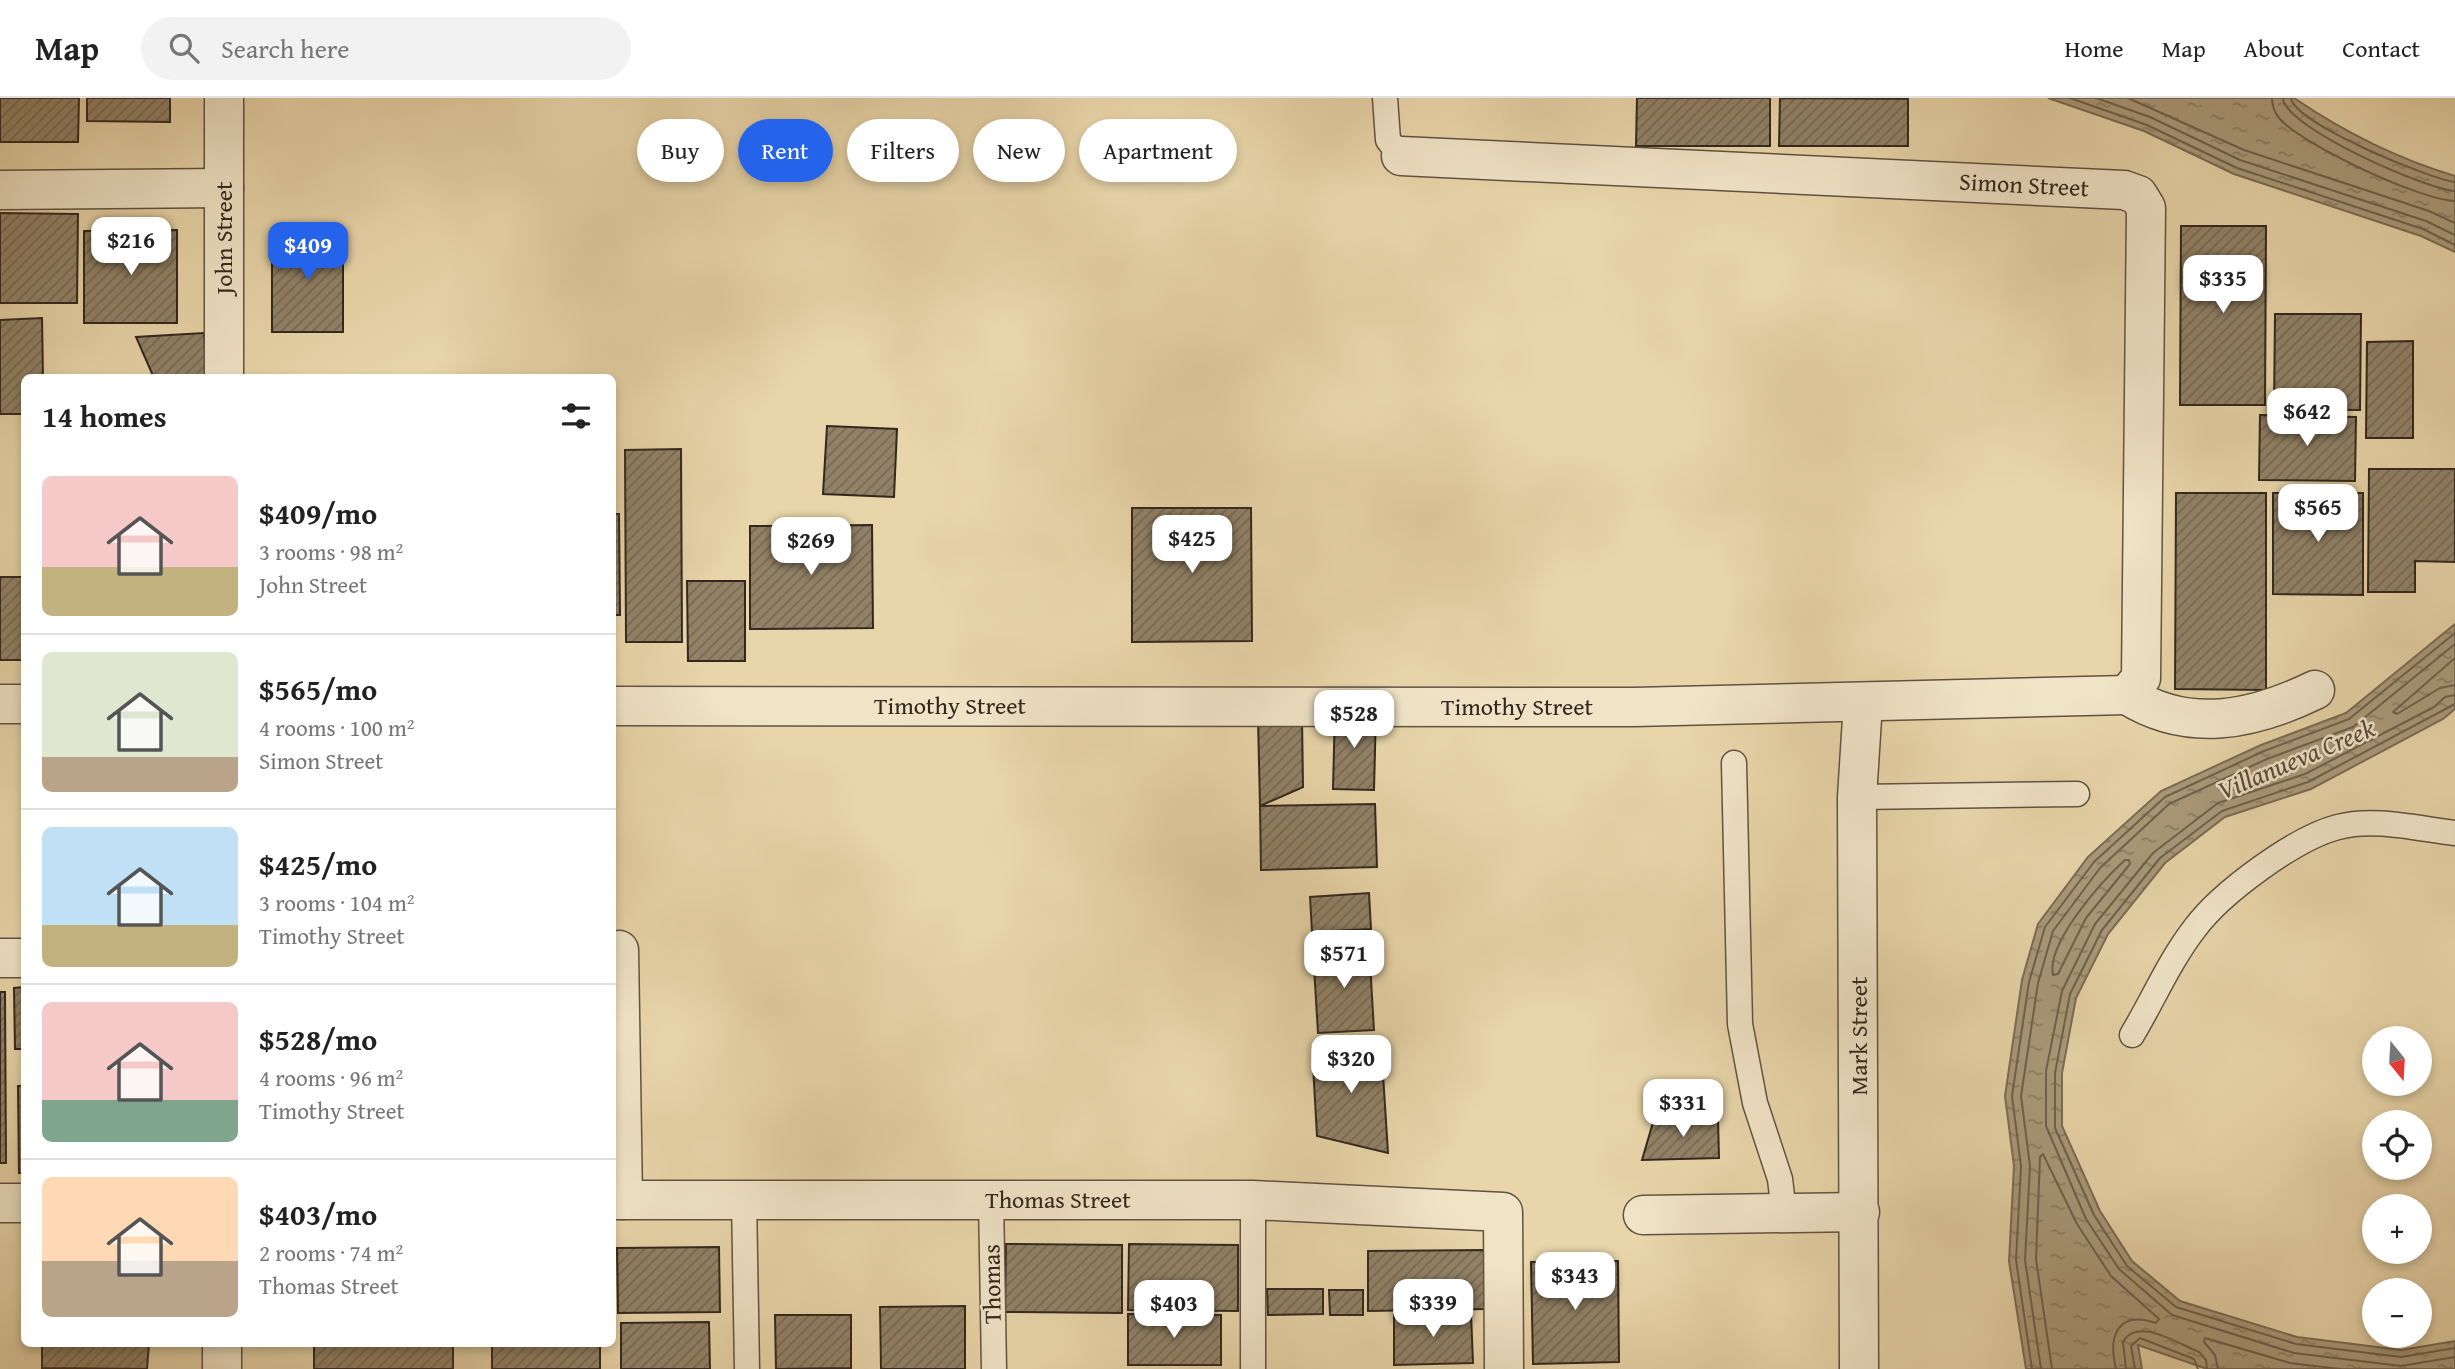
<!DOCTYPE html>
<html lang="en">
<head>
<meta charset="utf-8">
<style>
	body { margin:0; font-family:"Gentium Book Plus",serif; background:#f2f2f2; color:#222; height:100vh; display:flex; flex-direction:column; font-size:26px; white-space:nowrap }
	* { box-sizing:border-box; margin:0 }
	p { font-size:23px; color:#767676 }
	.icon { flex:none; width:38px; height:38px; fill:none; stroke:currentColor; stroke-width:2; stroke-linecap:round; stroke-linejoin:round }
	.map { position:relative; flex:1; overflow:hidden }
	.details { position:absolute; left:21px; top:276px; width:595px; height:973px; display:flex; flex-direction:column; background:#fff; border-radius:10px; box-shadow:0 4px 10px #0003 }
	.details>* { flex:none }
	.guide { position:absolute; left:637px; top:21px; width:665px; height:63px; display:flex; gap:14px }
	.needle { width:46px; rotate:162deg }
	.buttons { position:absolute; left:2362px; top:928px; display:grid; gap:14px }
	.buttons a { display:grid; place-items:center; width:70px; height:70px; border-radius:50%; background:#fff; box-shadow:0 4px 10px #0003; font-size:35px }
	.price { position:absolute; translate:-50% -60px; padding:0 16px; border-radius:14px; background:#fff; color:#222; font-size:23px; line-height:46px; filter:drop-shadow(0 2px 4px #0008) }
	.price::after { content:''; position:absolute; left:50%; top:42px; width:21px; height:16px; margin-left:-10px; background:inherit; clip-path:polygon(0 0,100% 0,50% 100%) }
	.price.on { background:#2563eb; color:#fff }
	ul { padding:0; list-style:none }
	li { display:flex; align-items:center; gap:21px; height:175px; padding:0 21px }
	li+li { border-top:2px solid #e0e0e0 }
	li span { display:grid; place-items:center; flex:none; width:196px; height:140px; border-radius:10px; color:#555 }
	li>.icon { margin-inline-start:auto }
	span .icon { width:84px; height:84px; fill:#fffc; stroke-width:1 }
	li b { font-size:30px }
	h2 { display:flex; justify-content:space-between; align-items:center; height:84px; padding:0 21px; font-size:30px }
	.pill { padding:0 24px; border-radius:32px; background:#fff; box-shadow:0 4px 10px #0003; font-size:24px; line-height:63px }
	.pill.on { background:#2563eb; color:#fff }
	header { display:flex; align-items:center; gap:42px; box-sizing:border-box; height:98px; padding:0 35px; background:#fff; border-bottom:2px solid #e0e0e0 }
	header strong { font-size:33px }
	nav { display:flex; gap:38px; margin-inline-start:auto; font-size:24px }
	.search { width:490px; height:63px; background:#f2f2f2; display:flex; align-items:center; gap:18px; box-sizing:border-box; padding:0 24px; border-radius:38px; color:#767676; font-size:26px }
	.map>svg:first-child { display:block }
	.water { fill:url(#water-ripples); stroke:#7a6c56; stroke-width:2 }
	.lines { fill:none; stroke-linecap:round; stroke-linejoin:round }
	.shore { stroke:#6e614c; stroke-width:2 }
	.building { fill:url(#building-hatch); stroke:#33281f; stroke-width:2 }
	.service-casing { stroke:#605342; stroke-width:27 }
	.minor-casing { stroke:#605342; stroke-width:41 }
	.service { stroke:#f0e4c7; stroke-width:24 }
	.minor { stroke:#f0e4c7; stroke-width:38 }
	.labels { text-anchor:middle; stroke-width:5; stroke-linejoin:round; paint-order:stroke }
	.street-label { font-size:24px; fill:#33281f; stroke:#f0e4c7 }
	.water-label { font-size:26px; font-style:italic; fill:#574a3a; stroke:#f0e4c7 }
</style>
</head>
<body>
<header>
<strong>Map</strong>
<div class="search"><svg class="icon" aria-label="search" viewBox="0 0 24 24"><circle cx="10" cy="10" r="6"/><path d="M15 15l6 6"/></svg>Search here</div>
<nav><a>Home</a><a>Map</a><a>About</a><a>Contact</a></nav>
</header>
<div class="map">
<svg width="2455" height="1271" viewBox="0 0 2455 1271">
	<defs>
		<pattern id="water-ripples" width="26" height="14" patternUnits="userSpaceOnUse" patternTransform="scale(1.75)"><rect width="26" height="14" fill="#aa9a7a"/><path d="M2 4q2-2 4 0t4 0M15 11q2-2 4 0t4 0" fill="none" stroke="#8b7e63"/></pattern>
		<pattern id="building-hatch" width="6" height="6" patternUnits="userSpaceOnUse" patternTransform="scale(1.75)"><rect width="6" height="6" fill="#918267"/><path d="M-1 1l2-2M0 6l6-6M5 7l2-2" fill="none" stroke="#776a54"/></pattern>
	</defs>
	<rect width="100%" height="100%" fill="#e8d5a9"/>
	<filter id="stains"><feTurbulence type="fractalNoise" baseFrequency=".00286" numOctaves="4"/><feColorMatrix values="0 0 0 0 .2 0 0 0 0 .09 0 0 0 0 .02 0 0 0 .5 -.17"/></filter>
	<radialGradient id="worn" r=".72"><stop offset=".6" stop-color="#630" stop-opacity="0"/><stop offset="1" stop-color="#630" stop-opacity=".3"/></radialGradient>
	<!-- water -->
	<g class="water">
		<path d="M2048 0H2294C2344 34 2398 61 2455 78V154L2421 138 2234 76 2144 33Z"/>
		<polygon points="2455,526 2455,611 2443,621 2311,691 2225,719 2165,765 2108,836 2076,900 2062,975 2062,1028 2100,1113 2132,1163 2180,1203 2297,1239 2401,1252 2455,1243 2455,1271 2207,1271 2138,1247 2142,1271 2026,1271 2009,1163 2014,1068 2005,998 2022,882 2038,826 2088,759 2161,693 2261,647 2346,615"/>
	</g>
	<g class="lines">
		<!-- shore -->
		<g class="shore">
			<polyline points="2070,0 2147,27 2237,70 2423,131 2455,147"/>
			<polyline points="2096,0 2150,19 2240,62 2426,123 2455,137"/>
			<polyline points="2128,0 2244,52 2429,113 2455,125"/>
			<path d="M2272 0C2272 8 2274 14 2279 20 2302 47 2420 102 2455 103"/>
			<path d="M2283 0C2284 29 2425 91 2455 93"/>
			<path d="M2291 0C2294 25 2429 81 2455 84"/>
			<polyline points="2455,560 2393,614 2397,616 2440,590 2455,587"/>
			<polyline points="2455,597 2445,599 2434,609 2305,676 2218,705 2153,755 2095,826 2062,893 2046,973 2046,1028 2086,1121 2119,1171 2172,1217 2294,1255 2401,1268 2455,1259"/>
			<polyline points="2455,606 2308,684 2222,713 2160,760 2102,832 2070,896 2055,975 2055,1030 2094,1117 2127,1168 2176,1209 2296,1246 2401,1259 2455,1250"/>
			<path d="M2125 762H2129L2130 766 2086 820 2058 876 2053 877C2046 845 2102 783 2125 762Z"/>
			<polyline points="2032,1271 2016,1162 2021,1068 2012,998 2029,884 2045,829 2094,764 2165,699 2264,653 2349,621 2455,535"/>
			<polyline points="2041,1271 2025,1162 2030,1068 2021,998 2038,885 2053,833 2100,770 2169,706 2267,661 2353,629 2455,546"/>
			<path d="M2052 1271 2036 1161 2040 1059 2043 1056 2077 1126 2111 1178 2159 1221 2156 1225C2117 1212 2108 1238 2116 1271"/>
			<path d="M2126 1271 2123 1244C2136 1218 2179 1246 2199 1254L2206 1262 2207 1271"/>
			<polyline points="2135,1271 2131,1248 2140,1240 2194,1261 2198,1271"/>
			<polyline points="2218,1271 2215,1257 2204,1244 2205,1240 2290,1265 2340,1271"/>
		</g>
	</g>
	<!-- building -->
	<g class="building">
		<polygon points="0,0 79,0 78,44 0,44"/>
		<polygon points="87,0 170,0 170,24 87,23"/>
		<polygon points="1637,0 1770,0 1770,48 1636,48"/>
		<polygon points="1780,0 1908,1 1908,48 1779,48"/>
		<polygon points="0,115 78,116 77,205 0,205"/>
		<polygon points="2181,128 2266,128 2265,307 2180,307"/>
		<polygon points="177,132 177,225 84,225 84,133"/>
		<rect x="272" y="135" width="71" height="99"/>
		<polygon points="2275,216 2361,216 2360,312 2274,311"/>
		<polygon points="42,220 43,280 24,280 24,316 0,316 0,222"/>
		<polygon points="204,235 207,280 154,280 136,239"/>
		<polygon points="2413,243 2413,340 2366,340 2367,244"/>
		<polygon points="2260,317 2356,319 2355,383 2259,382"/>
		<polygon points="827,328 897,331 894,399 823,396"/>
		<polygon points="681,351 682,544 626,544 625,352"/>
		<polygon points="2369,371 2455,371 2455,464 2415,463 2415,494 2368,494"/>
		<polygon points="2176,395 2266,395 2266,592 2175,591"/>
		<polygon points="2273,395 2363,395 2363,497 2273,496"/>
		<polygon points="1132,410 1251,410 1252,543 1132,544"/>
		<polygon points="612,416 619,416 620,517 612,517"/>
		<polygon points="872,427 873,530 750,531 750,428"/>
		<rect x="0" y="479" width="24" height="83"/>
		<polygon points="687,483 745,483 745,563 688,563"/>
		<polygon points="1335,612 1376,613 1374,692 1333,691"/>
		<polygon points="1302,620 1303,689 1260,708 1258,621"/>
		<polygon points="1375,706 1377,769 1261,772 1260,708"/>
		<polygon points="1369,795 1371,831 1312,834 1310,799"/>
		<polygon points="1369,848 1374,932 1318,935 1313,852"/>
		<polygon points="24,889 24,951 15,951 14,890"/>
		<polygon points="0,894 5,894 6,1065 0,1065"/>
		<polygon points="1381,944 1388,1055 1317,1038 1312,949"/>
		<polygon points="18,988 24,988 24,1075 19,1075"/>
		<polygon points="1718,1020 1719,1060 1642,1062 1654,1021"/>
		<polygon points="1006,1146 1122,1147 1122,1215 1005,1214"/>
		<polygon points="1129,1146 1238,1147 1238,1213 1128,1212"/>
		<polygon points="719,1149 720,1214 618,1215 617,1150"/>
		<polygon points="1486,1152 1487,1211 1368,1213 1368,1153"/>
		<polygon points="1618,1163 1619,1264 1533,1266 1531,1164"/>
		<polygon points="1267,1191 1323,1191 1323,1216 1268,1217"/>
		<polygon points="1329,1192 1363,1192 1363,1217 1330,1217"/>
		<polygon points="965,1208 965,1271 881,1271 880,1209"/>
		<polygon points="1471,1215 1473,1265 1394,1267 1394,1216"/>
		<polygon points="1128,1216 1221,1217 1221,1267 1128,1267"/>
		<polygon points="775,1217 851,1217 851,1270 776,1271"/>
		<polygon points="709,1224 710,1271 621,1271 621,1225"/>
		<polygon points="42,1246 149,1246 147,1271 42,1270"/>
		<rect x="314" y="1246" width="139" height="25"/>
		<rect x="492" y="1246" width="108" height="25"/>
	</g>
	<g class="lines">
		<defs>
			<g id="service">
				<polyline points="1385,0 1388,42 1401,58"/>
				<polyline points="1734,665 1740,926 1755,1005 1780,1081 1784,1115"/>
				<polyline points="1857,699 2077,696"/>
				<path d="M2132 937C2153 902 2170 862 2195 830 2221 795 2295 740 2338 729 2374 719 2419 731 2455 735"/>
				<polyline points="744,1101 747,1271"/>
				<polyline points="991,1101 994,1271"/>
				<polyline points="1253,1271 1253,1102"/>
			</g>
			<g id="minor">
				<polyline points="1401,58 2124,92 2138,97 2146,110 2141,580 2127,597"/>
				<polyline points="0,92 224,90"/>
				<polyline points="224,280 224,0"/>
				<path d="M2127 597C2189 636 2253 622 2315 592"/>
				<polyline points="0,606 24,606"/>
				<polyline points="612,608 1634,609 2127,597"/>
				<polyline points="619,852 623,1102"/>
				<polyline points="0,860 24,860"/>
				<polyline points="612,1102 1253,1102 1503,1114 1504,1271"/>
				<polyline points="0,1105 24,1105"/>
				<polyline points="1643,1117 1860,1114"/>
				<polyline points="222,1271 222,1246"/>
				<polyline points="1859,1271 1857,699 1863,605"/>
			</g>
		</defs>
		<!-- service casing -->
		<use href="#service" class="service-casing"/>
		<!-- minor casing -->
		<use href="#minor" class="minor-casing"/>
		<!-- service -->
		<use href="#service" class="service"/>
		<!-- minor -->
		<use href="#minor" class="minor"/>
	</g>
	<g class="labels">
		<!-- street labels -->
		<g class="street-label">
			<text transform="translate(2024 87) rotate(3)" y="8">Simon Street</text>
			<text transform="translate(224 140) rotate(-90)" y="8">John Street</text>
			<text x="950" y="616">Timothy Street</text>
			<text x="1517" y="617">Timothy Street</text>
			<text transform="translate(1859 938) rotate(-90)" y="8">Mark Street</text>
			<text x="1058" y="1110">Thomas Street</text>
			<text transform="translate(992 1186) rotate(-91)" y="8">Thomas</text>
		</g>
		<!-- water labels -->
		<g class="water-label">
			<text transform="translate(2296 661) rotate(-23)" y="9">Villanueva Creek</text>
		</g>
	</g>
	<rect width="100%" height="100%" filter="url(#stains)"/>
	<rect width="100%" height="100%" fill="url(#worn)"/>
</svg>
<div class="buttons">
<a><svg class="needle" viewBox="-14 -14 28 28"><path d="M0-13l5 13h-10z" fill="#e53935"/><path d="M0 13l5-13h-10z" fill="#767676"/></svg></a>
<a><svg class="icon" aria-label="locate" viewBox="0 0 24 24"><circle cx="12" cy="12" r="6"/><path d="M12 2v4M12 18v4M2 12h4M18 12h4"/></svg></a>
<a>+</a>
<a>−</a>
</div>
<b class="price" style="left:131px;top:179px">$216</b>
<b class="price on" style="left:308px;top:184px">$409</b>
<b class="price" style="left:2223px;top:217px">$335</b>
<b class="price" style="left:2307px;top:350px">$642</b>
<b class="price" style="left:2318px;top:446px">$565</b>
<b class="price" style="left:1192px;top:477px">$425</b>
<b class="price" style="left:811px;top:479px">$269</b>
<b class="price" style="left:1354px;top:652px">$528</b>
<b class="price" style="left:1344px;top:892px">$571</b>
<b class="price" style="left:1351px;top:997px">$320</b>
<b class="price" style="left:1683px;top:1041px">$331</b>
<b class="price" style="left:1575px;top:1214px">$343</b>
<b class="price" style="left:1433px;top:1241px">$339</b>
<b class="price" style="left:1174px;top:1242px">$403</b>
<div class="guide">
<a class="pill">Buy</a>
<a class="pill on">Rent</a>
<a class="pill">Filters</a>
<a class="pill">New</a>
<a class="pill">Apartment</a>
</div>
<section class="details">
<h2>14 homes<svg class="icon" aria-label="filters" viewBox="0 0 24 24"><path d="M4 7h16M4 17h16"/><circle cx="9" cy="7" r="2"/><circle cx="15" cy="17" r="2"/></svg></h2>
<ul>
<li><span style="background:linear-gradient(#f6c9c9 65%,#c2b280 0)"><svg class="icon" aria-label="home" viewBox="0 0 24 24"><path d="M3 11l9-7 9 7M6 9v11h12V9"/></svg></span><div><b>$409/mo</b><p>3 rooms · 98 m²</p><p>John Street</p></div></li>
<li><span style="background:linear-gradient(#dfe7d0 75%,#b9a48a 0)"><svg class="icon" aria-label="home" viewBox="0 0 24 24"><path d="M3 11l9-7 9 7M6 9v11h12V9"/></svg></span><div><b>$565/mo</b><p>4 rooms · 100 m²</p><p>Simon Street</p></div></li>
<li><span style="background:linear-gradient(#bfe0f5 70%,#c2b280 0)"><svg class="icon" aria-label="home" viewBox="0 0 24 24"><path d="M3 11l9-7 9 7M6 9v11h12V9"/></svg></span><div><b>$425/mo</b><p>3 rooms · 104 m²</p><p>Timothy Street</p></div></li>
<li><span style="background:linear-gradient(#f6c9c9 70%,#7fa58c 0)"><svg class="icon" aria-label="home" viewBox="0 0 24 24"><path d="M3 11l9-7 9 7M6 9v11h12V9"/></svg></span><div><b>$528/mo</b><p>4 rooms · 96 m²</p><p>Timothy Street</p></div></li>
<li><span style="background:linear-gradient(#ffd9b3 60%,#b9a48a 0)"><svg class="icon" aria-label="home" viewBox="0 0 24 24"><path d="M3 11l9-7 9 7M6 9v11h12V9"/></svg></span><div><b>$403/mo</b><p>2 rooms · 74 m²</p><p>Thomas Street</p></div></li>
</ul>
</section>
</div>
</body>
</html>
